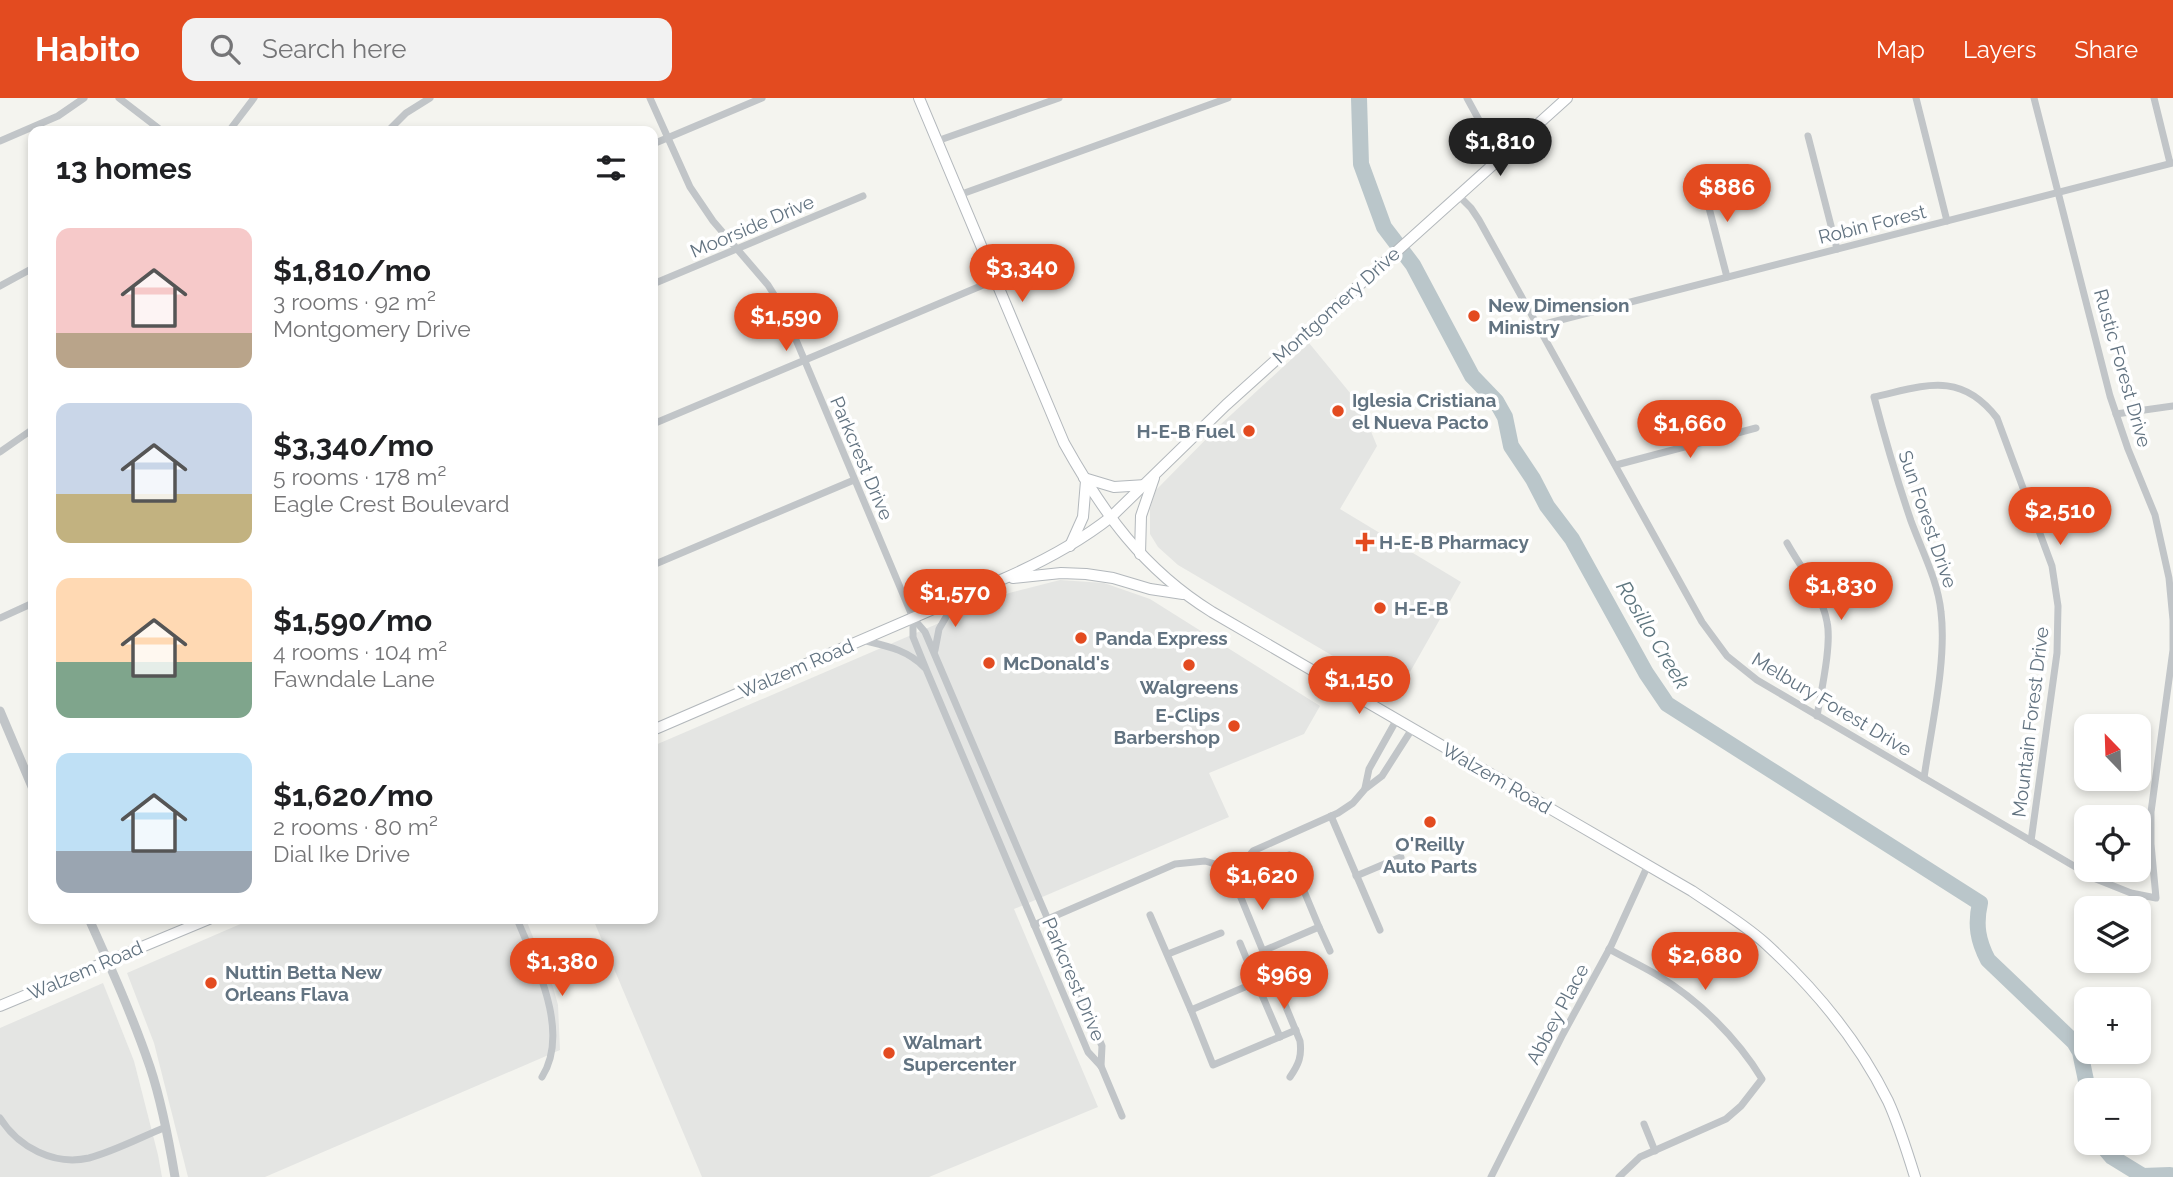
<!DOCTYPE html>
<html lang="en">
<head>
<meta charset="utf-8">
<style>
	body { margin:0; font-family:Raleway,sans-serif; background:#f2f2f2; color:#202124; height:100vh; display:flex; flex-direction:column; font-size:26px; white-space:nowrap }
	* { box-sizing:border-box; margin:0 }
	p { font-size:23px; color:#757577 }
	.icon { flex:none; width:38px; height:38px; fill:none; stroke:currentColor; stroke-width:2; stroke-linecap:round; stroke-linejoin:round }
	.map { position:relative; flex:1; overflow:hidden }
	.details { position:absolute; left:28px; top:28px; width:630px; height:798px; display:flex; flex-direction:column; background:#fff; border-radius:14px; box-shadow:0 4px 10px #0003 }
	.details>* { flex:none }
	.needle { width:46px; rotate:337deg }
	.tools { position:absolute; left:2074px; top:616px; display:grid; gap:14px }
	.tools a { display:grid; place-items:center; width:77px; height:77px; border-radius:14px; background:#fff; box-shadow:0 4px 10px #0003; font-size:35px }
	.price { position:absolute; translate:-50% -60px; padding:0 16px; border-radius:24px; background:#e34b20; color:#fff; font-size:23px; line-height:46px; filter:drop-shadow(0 2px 4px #0008) }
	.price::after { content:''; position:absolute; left:50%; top:42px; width:21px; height:16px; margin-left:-10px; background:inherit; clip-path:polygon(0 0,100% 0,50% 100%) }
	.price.active { background:#222; color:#fff }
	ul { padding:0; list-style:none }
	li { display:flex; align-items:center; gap:21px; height:175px; padding:0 28px }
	li span { display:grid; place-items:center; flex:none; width:196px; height:140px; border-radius:14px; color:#555 }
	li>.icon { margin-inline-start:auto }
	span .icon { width:84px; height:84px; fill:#fffc; stroke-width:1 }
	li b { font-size:30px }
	h2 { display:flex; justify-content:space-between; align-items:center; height:84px; padding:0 28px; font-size:30px }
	header { display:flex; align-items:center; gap:42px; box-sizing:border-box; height:98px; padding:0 35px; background:#e34b20; color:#fff }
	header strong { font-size:33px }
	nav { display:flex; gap:38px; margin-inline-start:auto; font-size:24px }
	.search { width:490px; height:63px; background:#f2f2f2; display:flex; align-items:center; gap:18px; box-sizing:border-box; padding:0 24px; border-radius:14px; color:#757577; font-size:26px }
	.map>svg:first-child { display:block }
	.built { fill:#e4e5e3 }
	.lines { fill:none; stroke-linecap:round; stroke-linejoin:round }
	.river { stroke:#bac6ca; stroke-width:16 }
	.secondary-casing { stroke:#b3b8bc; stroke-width:12 }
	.minor { stroke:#c1c5c8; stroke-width:7 }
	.tertiary { stroke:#c1c5c8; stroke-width:9 }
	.secondary { stroke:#fff; stroke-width:10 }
	.poi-dot { fill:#e34b20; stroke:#fff; stroke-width:2.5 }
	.labels { text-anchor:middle; stroke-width:7; stroke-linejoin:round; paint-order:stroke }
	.street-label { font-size:19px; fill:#627381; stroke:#fff }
	.poi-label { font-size:19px; font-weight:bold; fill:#627381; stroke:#fff; text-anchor:start }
	.water-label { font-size:21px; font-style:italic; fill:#5e767f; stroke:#fff }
</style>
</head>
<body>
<header>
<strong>Habito</strong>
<div class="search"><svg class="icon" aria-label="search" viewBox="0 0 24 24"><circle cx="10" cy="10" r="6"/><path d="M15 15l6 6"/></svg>Search here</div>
<nav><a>Map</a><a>Layers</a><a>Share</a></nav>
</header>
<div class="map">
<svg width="2173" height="1079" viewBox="0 0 2173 1079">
	<rect width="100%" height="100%" fill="#f4f4ef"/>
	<!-- built -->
	<g class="built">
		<polygon points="1309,245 1360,307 1377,348 1340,411 1461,484 1397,597 1345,565 1178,467 1158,449 1150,436 1150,411 1155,393 1220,327"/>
		<polygon points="1060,482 1104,485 1150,501 1320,608 1304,636 1209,675 1229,719 1014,811 1098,1009 929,1079 702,1079 593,821 653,821 653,648 1009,495"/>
		<polygon points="252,821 532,821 527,824 553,889 558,907 560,952 265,1079 188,1079 154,945 127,875"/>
		<polygon points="103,885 134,963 158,1057 162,1079 0,1079 0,930"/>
	</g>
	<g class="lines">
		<!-- river -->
		<g class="river">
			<path d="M1359 0 1361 66 1384 129 1413 167 1472 278 1496 303 1505 319 1511 348 1533 381 1547 408 1572 441 1646 575 1667 606 1980 805C1975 827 1978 843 1988 862L2074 944 2080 954 2088 992"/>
			<polyline points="2100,1045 2112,1059 2143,1078 2170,1077 2172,1079"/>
		</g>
		<defs>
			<g id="secondary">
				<path d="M919 0 1064 345C1103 415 1143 471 1212 514L1692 793C1717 810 1744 826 1766 846 1814 890 1859 944 1888 1003 1899 1027 1907 1053 1915 1079"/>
				<polyline points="1084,380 1114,389 1146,387"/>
				<polyline points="1070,448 1083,419 1086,383"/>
				<polyline points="1140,456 1141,418 1154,380"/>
				<polyline points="1013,480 1061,475 1086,476 1113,480 1150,491 1183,496"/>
				<path d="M653 632 1003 481C1042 464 1078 445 1111 419L1226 307 1567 0"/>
				<polyline points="0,908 209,821"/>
			</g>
		</defs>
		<!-- secondary casing -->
		<use href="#secondary" class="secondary-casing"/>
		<!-- minor -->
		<g class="minor">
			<polyline points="119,0 162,33"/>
			<polyline points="650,0 690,89 713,123 768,187 783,211 913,520 925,534 1102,948 1101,968"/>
			<polyline points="1467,0 1491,44 1503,56"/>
			<polyline points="1916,0 1947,123"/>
			<polyline points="2154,0 2170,65"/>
			<polyline points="229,33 254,0"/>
			<polyline points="388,33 406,15 430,0"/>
			<polyline points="1808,38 1837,151"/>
			<polyline points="0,43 58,18 84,0"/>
			<polyline points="937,43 1059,0"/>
			<polyline points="653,46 762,0"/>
			<polyline points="1701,79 1727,179"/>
			<polyline points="959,97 1228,0"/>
			<polyline points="1458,97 1471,110 1479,122 1702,524 1727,558 1757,582 2096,781 2131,795 2156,800 2151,746 2151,714 2173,552 2173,522 2169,480 2155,417 2128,351 2110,298 2034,0"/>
			<polyline points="653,186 863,98"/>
			<polyline points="0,188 33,170"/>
			<polyline points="1537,228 2173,65"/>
			<polyline points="2116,316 2173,308"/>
			<polyline points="653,326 995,182"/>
			<polyline points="0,354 33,331"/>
			<polyline points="1616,367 1756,330"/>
			<path d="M1787 445C1801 470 1822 496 1827 524 1832 546 1821 594 1817 618"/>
			<polyline points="653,467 854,382"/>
			<polyline points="0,520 33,505"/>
			<polyline points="913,521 913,539 926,571 1088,954 1101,968 1122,1018"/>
			<path d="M862 542C886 548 906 551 924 569"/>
			<polyline points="935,552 939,531 956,502"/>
			<path d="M1924 680C1931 630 1947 563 1941 514 1938 483 1922 453 1911 423 1897 382 1885 341 1874 299 1924 288 1960 272 1997 320L2052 468 2058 508 2057 555 2031 743"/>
			<polyline points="1365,690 1369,671 1397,621"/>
			<polyline points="1331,718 1380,832"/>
			<polyline points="1356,778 1401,759"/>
			<polyline points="1150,817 1191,912 1273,877"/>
			<path d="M517 821C535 865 571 933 542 979"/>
			<polyline points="1034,827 1175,766 1205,763 1239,773"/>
			<polyline points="1319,829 1330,853"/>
			<polyline points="1240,845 1256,884"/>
			<path d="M1609 851C1625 860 1642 868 1657 877 1699 902 1737 940 1762 981L1741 1008 1726 1021 1640 1059 1619 1079"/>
			<polyline points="1263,853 1319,829 1289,757"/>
			<polyline points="1168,856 1221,835"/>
			<polyline points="1262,897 1280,939"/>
			<polyline points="1191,912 1213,967 1296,932"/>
			<path d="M1290 979C1299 966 1302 958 1300 943L1239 795C1237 777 1241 767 1253 753L1338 715 1353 705 1365 691 1382 678 1412 631"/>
			<path d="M0 1020C18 1049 54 1068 89 1060 115 1053 141 1039 166 1029"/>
			<polyline points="1644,1026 1655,1053"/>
			<polyline points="1491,1079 1563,936 1611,848 1648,767"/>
		</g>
		<!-- tertiary -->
		<g class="tertiary">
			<polyline points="0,613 33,691"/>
			<path d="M89 821C111 870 133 919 150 969 162 1005 169 1043 175 1079"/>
		</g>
		<!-- secondary -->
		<use href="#secondary" class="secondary"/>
	</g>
	<!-- markers -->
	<g class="poi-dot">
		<circle cx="1474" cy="218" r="7"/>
		<circle cx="1338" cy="313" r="7"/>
		<circle cx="1249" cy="333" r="7"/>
		<path d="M1361.5 433.5h7v7h7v7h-7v7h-7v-7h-7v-7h7z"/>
		<circle cx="1380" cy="510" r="7"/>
		<circle cx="1081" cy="540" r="7"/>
		<circle cx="989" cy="565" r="7"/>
		<circle cx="1189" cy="567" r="7"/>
		<circle cx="1234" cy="628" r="7"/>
		<circle cx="1430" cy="724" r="7"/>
		<circle cx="211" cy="885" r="7"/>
		<circle cx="889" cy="955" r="7"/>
	</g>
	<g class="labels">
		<!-- street labels -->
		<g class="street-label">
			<text transform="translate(1872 126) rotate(-14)" y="7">Robin Forest</text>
			<text transform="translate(752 128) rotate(-23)" y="7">Moorside Drive</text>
			<text transform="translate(1336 207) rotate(-42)" y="7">Montgomery Drive</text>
			<text transform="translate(2123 270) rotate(74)" y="7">Rustic Forest Drive</text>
			<text transform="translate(862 360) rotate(67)" y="7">Parkcrest Drive</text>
			<text transform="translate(1928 421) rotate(71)" y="7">Sun Forest Drive</text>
			<text transform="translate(796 570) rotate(-23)" y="7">Walzem Road</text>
			<text transform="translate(1832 606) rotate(31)" y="7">Melbury Forest Drive</text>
			<text transform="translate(2030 624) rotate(-83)" y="7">Mountain Forest Drive</text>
			<text transform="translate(1497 680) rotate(30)" y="7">Walzem Road</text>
			<text transform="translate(85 872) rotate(-23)" y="7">Walzem Road</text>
			<text transform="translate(1074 881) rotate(67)" y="7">Parkcrest Drive</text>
			<text transform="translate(1557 916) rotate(-62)" y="7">Abbey Place</text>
		</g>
		<!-- poi labels -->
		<g class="poi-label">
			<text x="1488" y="214">New Dimension<tspan x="1488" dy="22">Ministry</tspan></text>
			<text x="1352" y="309">Iglesia Cristiana<tspan x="1352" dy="22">el Nueva Pacto</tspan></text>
			<text x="1235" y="340" text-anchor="end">H-E-B Fuel</text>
			<text x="1379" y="451">H-E-B Pharmacy</text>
			<text x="1394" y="517">H-E-B</text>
			<text x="1095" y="547">Panda Express</text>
			<text x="1003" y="572">McDonald's</text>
			<text x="1189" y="596" text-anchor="middle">Walgreens</text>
			<text x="1220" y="624" text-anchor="end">E-Clips<tspan x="1220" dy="22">Barbershop</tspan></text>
			<text x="1430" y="753" text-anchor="middle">O'Reilly<tspan x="1430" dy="22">Auto Parts</tspan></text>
			<text x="225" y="881">Nuttin Betta New<tspan x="225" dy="22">Orleans Flava</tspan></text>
			<text x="903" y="951">Walmart<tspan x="903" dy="22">Supercenter</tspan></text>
		</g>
		<!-- water labels -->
		<g class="water-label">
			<text transform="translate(1653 537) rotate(59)" y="7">Rosillo Creek</text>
		</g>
	</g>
</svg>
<div class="tools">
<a><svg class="needle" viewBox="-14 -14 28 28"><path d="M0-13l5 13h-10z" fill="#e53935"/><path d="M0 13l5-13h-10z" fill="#757577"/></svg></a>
<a><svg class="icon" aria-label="locate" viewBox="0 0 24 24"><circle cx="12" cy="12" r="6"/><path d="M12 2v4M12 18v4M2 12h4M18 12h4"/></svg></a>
<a><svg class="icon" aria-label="layers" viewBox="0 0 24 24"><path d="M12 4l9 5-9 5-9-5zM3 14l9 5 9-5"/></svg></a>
<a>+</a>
<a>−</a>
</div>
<b class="price active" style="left:1500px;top:80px">$1,810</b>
<b class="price" style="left:1727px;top:126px">$886</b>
<b class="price" style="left:1022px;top:206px">$3,340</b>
<b class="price" style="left:786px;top:255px">$1,590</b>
<b class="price" style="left:1690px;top:362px">$1,660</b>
<b class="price" style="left:2060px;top:449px">$2,510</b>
<b class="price" style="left:1841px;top:524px">$1,830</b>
<b class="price" style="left:955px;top:531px">$1,570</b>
<b class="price" style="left:1359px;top:618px">$1,150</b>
<b class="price" style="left:1262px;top:814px">$1,620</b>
<b class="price" style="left:1705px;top:894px">$2,680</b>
<b class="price" style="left:562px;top:900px">$1,380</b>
<b class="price" style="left:1284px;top:913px">$969</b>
<section class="details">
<h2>13 homes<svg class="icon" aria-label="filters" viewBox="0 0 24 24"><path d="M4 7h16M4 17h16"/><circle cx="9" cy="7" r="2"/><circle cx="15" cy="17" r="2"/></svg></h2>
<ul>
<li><span style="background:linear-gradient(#f6c9c9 75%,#b9a48a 0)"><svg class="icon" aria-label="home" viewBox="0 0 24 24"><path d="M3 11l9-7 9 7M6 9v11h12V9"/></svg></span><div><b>$1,810/mo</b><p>3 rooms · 92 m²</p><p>Montgomery Drive</p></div></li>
<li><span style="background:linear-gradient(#c9d6e8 65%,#c2b280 0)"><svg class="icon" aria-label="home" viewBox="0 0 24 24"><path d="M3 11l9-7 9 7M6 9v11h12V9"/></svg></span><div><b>$3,340/mo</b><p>5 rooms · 178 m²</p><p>Eagle Crest Boulevard</p></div></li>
<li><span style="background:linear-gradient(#ffd9b3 60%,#7fa58c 0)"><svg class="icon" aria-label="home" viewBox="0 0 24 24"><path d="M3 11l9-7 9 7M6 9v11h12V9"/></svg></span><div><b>$1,590/mo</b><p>4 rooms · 104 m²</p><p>Fawndale Lane</p></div></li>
<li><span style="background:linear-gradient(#bfe0f5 70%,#9aa5b1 0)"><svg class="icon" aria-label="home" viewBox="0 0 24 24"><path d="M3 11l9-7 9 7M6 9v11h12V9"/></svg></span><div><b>$1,620/mo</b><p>2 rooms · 80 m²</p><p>Dial Ike Drive</p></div></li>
</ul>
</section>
</div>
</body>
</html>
